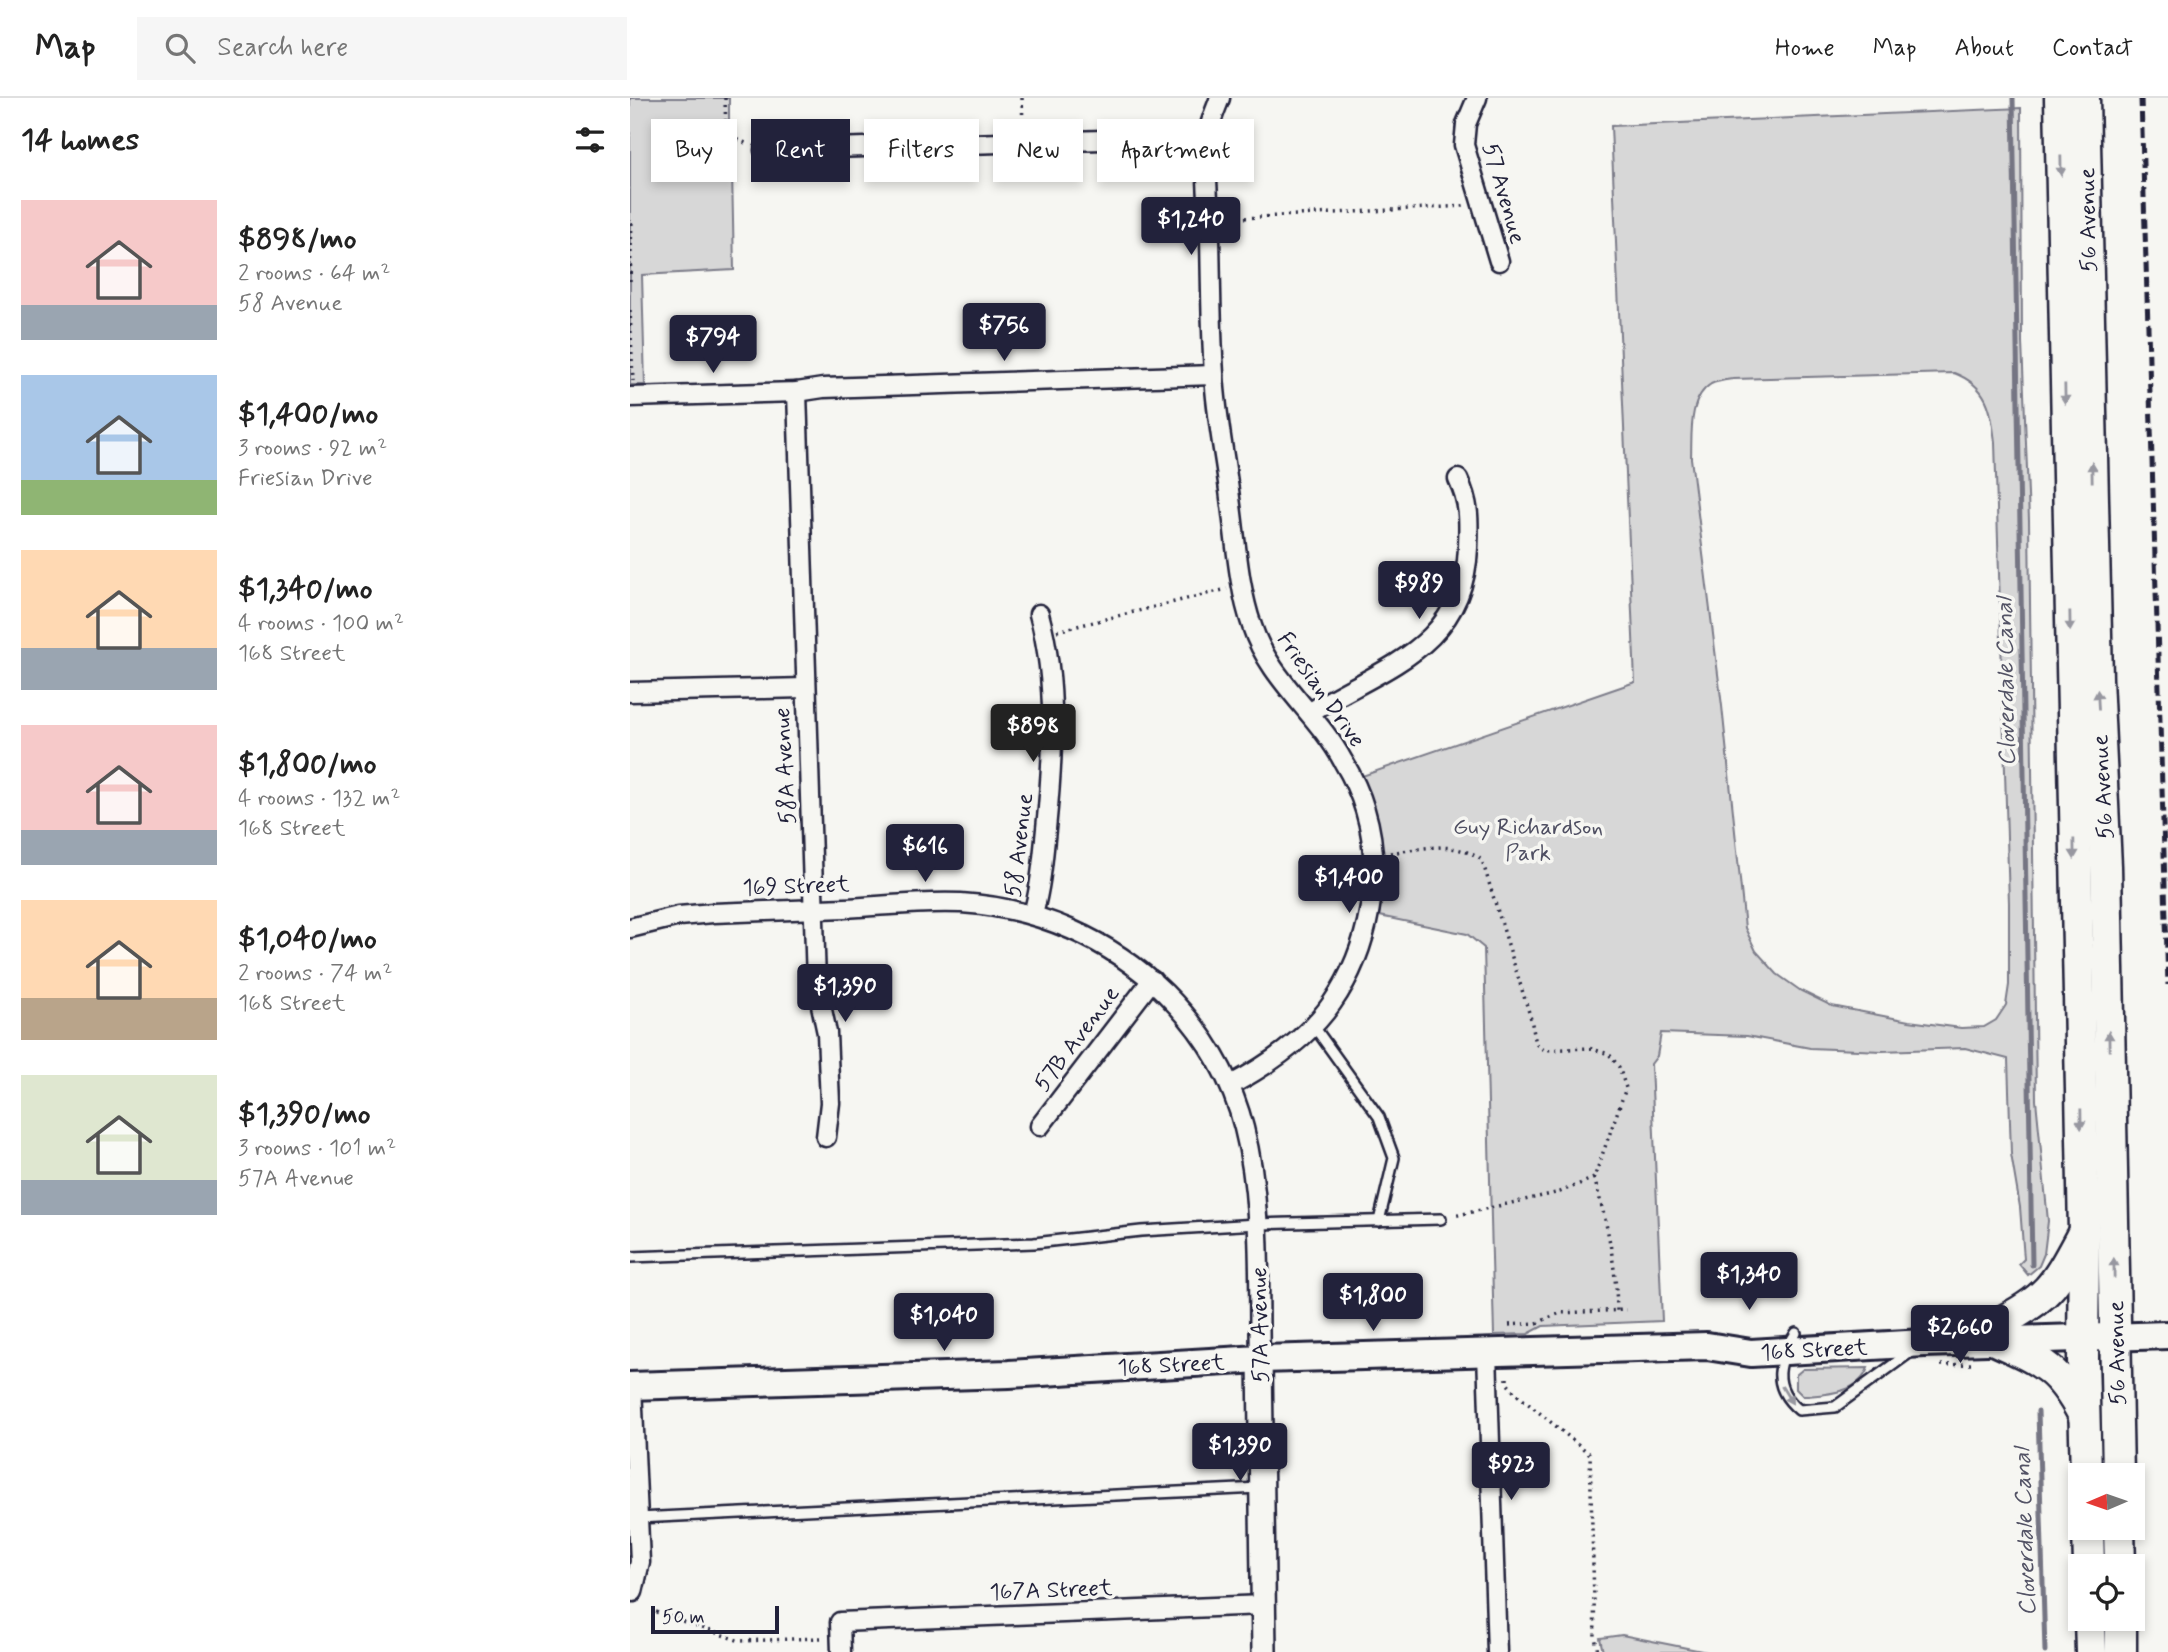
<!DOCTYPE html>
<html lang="en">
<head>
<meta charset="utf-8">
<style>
	body { margin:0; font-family:Mynerve,sans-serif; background:#f6f6f6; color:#222; height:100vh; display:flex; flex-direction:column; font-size:26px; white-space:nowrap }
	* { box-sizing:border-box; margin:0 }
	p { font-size:23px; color:#767676 }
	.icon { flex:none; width:38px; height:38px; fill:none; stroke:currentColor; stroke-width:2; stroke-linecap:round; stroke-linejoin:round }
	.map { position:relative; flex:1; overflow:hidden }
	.drawer { display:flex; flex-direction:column; background:#fff; width:630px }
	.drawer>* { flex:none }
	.top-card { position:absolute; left:21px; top:21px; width:665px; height:63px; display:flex; gap:14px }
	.needle { width:46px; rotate:268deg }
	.buttons { position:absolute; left:1438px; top:1365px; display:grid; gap:14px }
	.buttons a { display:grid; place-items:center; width:77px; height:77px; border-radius:0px; background:#fff; box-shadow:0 4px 10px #0003; font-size:35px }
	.scale { position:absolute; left:21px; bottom:18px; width:128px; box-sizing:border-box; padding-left:7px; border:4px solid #22223b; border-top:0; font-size:19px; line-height:24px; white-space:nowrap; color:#22223b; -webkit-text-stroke:5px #f6f6f2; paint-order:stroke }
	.price { position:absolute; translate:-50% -60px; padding:0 16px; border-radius:7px; background:#22223b; color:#fff; font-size:23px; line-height:46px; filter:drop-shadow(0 2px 4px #0008) }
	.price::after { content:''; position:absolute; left:50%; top:42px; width:21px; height:16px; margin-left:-10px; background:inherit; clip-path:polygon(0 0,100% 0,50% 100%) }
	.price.current { background:#222; color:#fff }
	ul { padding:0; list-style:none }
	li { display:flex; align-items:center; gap:21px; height:175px; padding:0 21px }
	li span { display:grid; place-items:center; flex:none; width:196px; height:140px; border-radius:0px; color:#555 }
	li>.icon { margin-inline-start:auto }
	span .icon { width:84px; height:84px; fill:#fffc; stroke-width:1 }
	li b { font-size:30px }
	h2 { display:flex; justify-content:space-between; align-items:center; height:84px; padding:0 21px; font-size:30px }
	.tag { padding:0 24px; border-radius:0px; background:#fff; box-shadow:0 4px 10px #0003; font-size:24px; line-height:63px }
	.tag.current { background:#22223b; color:#fff }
	header { display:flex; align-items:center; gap:42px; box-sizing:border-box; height:98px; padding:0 35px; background:#fff; border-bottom:2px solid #e0e0e0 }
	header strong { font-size:33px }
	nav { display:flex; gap:38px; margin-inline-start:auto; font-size:24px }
	.search { width:490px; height:63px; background:#f6f6f6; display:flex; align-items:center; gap:18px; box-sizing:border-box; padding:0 24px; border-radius:0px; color:#767676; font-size:26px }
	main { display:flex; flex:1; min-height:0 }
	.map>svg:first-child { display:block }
	.green { fill:#d7d7d7; stroke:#7c7c89; stroke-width:2; fill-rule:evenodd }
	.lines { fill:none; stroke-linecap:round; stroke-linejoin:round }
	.stream { stroke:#757583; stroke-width:5 }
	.service-casing { stroke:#22223b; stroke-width:14 }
	.minor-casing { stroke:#22223b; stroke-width:23 }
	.tertiary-casing { stroke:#22223b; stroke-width:28 }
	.secondary-casing { stroke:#22223b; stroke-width:32 }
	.trunk-casing { stroke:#22223b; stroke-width:35 }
	.path { stroke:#22223b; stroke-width:3.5; stroke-dasharray:2 5; stroke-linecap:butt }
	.service { stroke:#f6f6f2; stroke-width:9 }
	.minor { stroke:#f6f6f2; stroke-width:18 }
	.tertiary { stroke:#f6f6f2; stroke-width:23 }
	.secondary { stroke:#f6f6f2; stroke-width:26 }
	.trunk { stroke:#f6f6f2; stroke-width:30 }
	.rail { stroke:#22223b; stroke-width:5; stroke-dasharray:10 5; stroke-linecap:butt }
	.oneway { fill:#9797a0 }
	.labels { text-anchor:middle; stroke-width:7; stroke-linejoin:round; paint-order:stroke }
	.street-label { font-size:23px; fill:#22223b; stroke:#f6f6f2 }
	.park-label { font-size:23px; fill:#4f4f62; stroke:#f6f6f2 }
	.water-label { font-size:24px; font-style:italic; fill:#535365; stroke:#f6f6f2 }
</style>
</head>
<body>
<header>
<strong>Map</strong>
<div class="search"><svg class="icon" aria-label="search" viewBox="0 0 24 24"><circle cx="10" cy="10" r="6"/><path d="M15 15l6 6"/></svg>Search here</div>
<nav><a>Home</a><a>Map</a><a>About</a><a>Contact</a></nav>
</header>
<main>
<section class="drawer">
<h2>14 homes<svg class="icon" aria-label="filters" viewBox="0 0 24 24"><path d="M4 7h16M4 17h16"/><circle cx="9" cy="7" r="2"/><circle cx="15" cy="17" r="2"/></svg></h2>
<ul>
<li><span style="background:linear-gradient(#f6c9c9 75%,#9aa5b1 0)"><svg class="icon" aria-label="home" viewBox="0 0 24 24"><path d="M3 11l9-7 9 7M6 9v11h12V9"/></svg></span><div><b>$898/mo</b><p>2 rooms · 64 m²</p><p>58 Avenue</p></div></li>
<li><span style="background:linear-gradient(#a9c7e8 75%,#8fb573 0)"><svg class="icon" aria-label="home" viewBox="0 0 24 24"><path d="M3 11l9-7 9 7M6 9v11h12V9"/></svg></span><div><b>$1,400/mo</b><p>3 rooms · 92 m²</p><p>Friesian Drive</p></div></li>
<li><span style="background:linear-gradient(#ffd9b3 70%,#9aa5b1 0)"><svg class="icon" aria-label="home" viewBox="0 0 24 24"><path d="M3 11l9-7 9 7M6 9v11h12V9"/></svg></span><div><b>$1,340/mo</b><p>4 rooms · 100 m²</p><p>168 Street</p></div></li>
<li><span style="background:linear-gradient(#f6c9c9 75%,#9aa5b1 0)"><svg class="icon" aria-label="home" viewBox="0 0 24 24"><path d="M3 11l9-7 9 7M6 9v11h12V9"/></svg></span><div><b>$1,800/mo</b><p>4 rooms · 132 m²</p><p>168 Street</p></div></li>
<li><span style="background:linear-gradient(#ffd9b3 70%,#b9a48a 0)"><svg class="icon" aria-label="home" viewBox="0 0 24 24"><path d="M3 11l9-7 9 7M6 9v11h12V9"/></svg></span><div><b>$1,040/mo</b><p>2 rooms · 74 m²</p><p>168 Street</p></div></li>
<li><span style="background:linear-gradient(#dfe7d0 75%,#9aa5b1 0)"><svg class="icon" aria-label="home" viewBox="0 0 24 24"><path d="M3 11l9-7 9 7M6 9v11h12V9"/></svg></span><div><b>$1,390/mo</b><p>3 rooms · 101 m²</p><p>57A Avenue</p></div></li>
</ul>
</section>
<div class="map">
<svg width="1538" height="1554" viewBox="0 0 1538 1554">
	<rect width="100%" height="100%" fill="#f6f6f2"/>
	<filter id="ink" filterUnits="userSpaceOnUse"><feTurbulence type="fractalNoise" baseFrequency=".0143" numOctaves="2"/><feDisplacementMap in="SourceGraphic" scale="14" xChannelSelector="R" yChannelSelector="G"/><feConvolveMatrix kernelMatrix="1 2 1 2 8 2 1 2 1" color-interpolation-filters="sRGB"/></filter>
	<g filter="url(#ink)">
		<!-- green -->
		<g class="green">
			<polygon points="0,0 99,0 99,32 102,37 98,56 102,72 104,172 12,177 15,287 0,287"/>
			<path d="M1391 10 1392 244 1399 422 1406 1002 1418 1123 1414 1156 1409 1168 1398 1177 1389 1166 1394 1161 1390 1109 1381 1056 1378 961 1335 950 1252 953 1180 950 1117 938 1031 935 1027 958 1021 966 1032 1223 913 1228 898 1236 864 1237 854 850 837 836 749 818C757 765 752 727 732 678L1005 584 981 28ZM1324 275C1358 288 1361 311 1365 344L1379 805V887L1376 907 1366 922 1354 929 1331 930 1279 923 1202 908 1171 893 1147 876 1126 853 1115 830 1092 608 1061 360C1062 337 1058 300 1081 286 1087 283 1096 282 1103 281Z"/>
			<path d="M1238 1270C1229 1294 1200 1296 1178 1298H1173L1166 1291V1277L1173 1271Z"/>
			<polygon points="992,1537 1077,1554 973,1554 970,1540"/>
		</g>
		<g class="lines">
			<!-- stream -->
			<g class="stream">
				<polyline points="1383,0 1402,1167"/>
				<polyline points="1408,1313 1415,1554"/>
			</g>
			<defs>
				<g id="service">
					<polyline points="683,927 749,1019 764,1060 749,1123"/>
					<polyline points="0,1159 404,1145 511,1133 627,1126 811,1121"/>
					<path d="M1166 1235C1148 1263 1140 1288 1169 1312L1205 1309 1282 1253"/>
					<polyline points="8,1420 630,1390"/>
				</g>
				<g id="minor">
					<path d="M590 0C585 13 578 28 577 42 575 74 579 107 580 140 581 185 581 230 584 276 586 317 595 359 600 400 606 442 608 488 622 528 639 581 687 615 713 663 722 678 730 695 735 712 754 774 739 852 702 905 678 940 638 967 601 987"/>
					<polyline points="847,0 836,26 834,47 869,163"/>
					<polyline points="134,52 577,39"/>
					<polyline points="167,294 186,884 197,935 200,1005 196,1039"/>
					<polyline points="0,299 167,294 193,290 584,277"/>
					<polyline points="0,594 175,590"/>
					<path d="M679 615C750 570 834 551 838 450 839 423 840 406 828 381"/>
					<path d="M403 816C411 788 413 760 416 731 423 661 428 585 409 516"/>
					<path d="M0 830 49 818 83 815C127 813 171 812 215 810 254 808 293 803 331 805 408 810 480 841 535 895 573 933 601 978 614 1030 633 1104 628 1185 630 1261"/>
					<polyline points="410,1028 522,882"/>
					<polyline points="857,1255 867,1554"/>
					<polyline points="0,1491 3,1494 10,1464 2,1288"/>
					<polyline points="211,1554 210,1524 634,1507"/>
				</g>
				<polyline id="tertiary" points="630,1261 634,1554"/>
				<polyline id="secondary" points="0,1288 379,1276 630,1261 1077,1248 1121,1255 1294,1245 1538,1237"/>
				<g id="trunk">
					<polyline points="1430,0 1454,1134 1453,1261 1456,1377"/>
					<polyline points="1454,0 1467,581 1476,768 1488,1377"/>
					<path d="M1367 1226C1419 1200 1425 1187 1452 1137"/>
					<path d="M1365 1242C1411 1263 1429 1270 1453 1316"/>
					<polyline points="1458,1430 1459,1468"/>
					<polyline points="1489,1430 1490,1468"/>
					<polyline points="1460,1521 1461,1554"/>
					<polyline points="1491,1521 1491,1554"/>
				</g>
			</defs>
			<!-- service casing -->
			<use href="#service" class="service-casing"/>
			<!-- minor casing -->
			<use href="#minor" class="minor-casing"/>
			<!-- tertiary casing -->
			<use href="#tertiary" class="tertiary-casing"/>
			<!-- secondary casing -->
			<use href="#secondary" class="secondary-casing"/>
			<!-- trunk casing -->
			<use href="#trunk" class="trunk-casing"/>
			<!-- path -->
			<g class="path">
				<polyline points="95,0 96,37 118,46"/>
				<polyline points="392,0 393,28"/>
				<polyline points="594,121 834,108"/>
				<polyline points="0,183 2,120"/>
				<polyline points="0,212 3,283"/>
				<polyline points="427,533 597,491"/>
				<path d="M760 755C794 750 822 742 852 762L901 921 906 946 914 952 959 950 979 956 989 969 996 990 964 1080 930 1094 824 1118"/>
				<path d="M964 1080C977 1125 986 1165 987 1213"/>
				<polyline points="879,1227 907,1225 930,1215 996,1212"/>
				<polyline points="1311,1267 1341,1266"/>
				<polyline points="877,1280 877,1285 885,1295 960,1356 965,1539 968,1554"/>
				<polyline points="26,1514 110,1543 191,1540"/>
			</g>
			<!-- service -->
			<use href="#service" class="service"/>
			<!-- minor -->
			<use href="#minor" class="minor"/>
			<!-- tertiary -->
			<use href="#tertiary" class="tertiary"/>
			<!-- secondary -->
			<use href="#secondary" class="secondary"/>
			<!-- trunk -->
			<use href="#trunk" class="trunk"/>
			<!-- rail -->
			<polyline class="rail" points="1511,0 1538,887"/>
		</g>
		<!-- one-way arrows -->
		<defs><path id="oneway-solid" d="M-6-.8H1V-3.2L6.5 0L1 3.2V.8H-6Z" transform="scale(1.75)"/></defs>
		<g class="oneway">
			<use href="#oneway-solid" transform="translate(1431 68) rotate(89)"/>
			<use href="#oneway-solid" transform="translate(1435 296) rotate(89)"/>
			<use href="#oneway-solid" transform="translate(1462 374) rotate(-91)"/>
			<use href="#oneway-solid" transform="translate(1440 523) rotate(89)"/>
			<use href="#oneway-solid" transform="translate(1468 602) rotate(-93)"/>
			<use href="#oneway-solid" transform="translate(1444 751) rotate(89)"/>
			<use href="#oneway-solid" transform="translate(1479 943) rotate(-91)"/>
			<use href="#oneway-solid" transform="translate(1451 1021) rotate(89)"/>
			<use href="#oneway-solid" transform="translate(1484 1170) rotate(-91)"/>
			<use href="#oneway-solid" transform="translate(1157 1297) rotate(58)"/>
		</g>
	</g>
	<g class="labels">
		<!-- street labels -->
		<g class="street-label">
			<text transform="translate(875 95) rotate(74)" y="8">57 Avenue</text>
			<text transform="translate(1457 122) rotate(-91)" y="8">56 Avenue</text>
			<text transform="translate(692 591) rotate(55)" y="8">Friesian Drive</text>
			<text transform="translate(154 668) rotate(-93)" y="8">58A Avenue</text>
			<text transform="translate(1472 689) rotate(-93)" y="8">56 Avenue</text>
			<text transform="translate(388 747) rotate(-83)" y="8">58 Avenue</text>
			<text transform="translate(166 787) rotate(-2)" y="8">169 Street</text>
			<text transform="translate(446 940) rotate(-53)" y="8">57B Avenue</text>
			<text transform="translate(629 1227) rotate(-91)" y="8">57A Avenue</text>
			<text transform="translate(1184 1251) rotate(-3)" y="8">168 Street</text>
			<text transform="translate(1486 1255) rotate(-91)" y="8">56 Avenue</text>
			<text transform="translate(541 1266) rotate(-3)" y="8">168 Street</text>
			<text transform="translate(421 1491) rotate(-2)" y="8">167A Street</text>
		</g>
		<!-- park labels -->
		<g class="park-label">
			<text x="898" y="736">Guy Richardson<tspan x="898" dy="26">Park</tspan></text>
		</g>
		<!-- water labels -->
		<g class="water-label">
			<text transform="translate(1375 584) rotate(-91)" y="8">Cloverdale Canal</text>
			<text transform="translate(1394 1434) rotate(-92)" y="8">Cloverdale Canal</text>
		</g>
	</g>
</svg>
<div class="buttons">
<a><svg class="needle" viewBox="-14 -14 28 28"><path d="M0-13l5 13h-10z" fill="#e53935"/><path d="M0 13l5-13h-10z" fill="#767676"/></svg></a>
<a><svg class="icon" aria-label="locate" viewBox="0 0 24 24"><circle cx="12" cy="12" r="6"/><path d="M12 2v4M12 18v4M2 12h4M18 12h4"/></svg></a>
</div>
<div class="scale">50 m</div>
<b class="price" style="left:561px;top:159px">$1,240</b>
<b class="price" style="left:374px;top:265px">$756</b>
<b class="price" style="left:83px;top:277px">$794</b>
<b class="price" style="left:789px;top:523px">$989</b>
<b class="price current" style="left:403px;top:666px">$898</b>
<b class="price" style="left:295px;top:786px">$616</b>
<b class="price" style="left:719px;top:817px">$1,400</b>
<b class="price" style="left:215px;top:926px">$1,390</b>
<b class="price" style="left:1119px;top:1214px">$1,340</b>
<b class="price" style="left:743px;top:1235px">$1,800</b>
<b class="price" style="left:314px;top:1255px">$1,040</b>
<b class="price" style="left:1330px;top:1267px">$2,660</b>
<b class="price" style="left:610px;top:1385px">$1,390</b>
<b class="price" style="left:881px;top:1404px">$923</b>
<div class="top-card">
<a class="tag">Buy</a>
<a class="tag current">Rent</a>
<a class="tag">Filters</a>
<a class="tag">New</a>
<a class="tag">Apartment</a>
</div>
</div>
</main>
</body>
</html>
